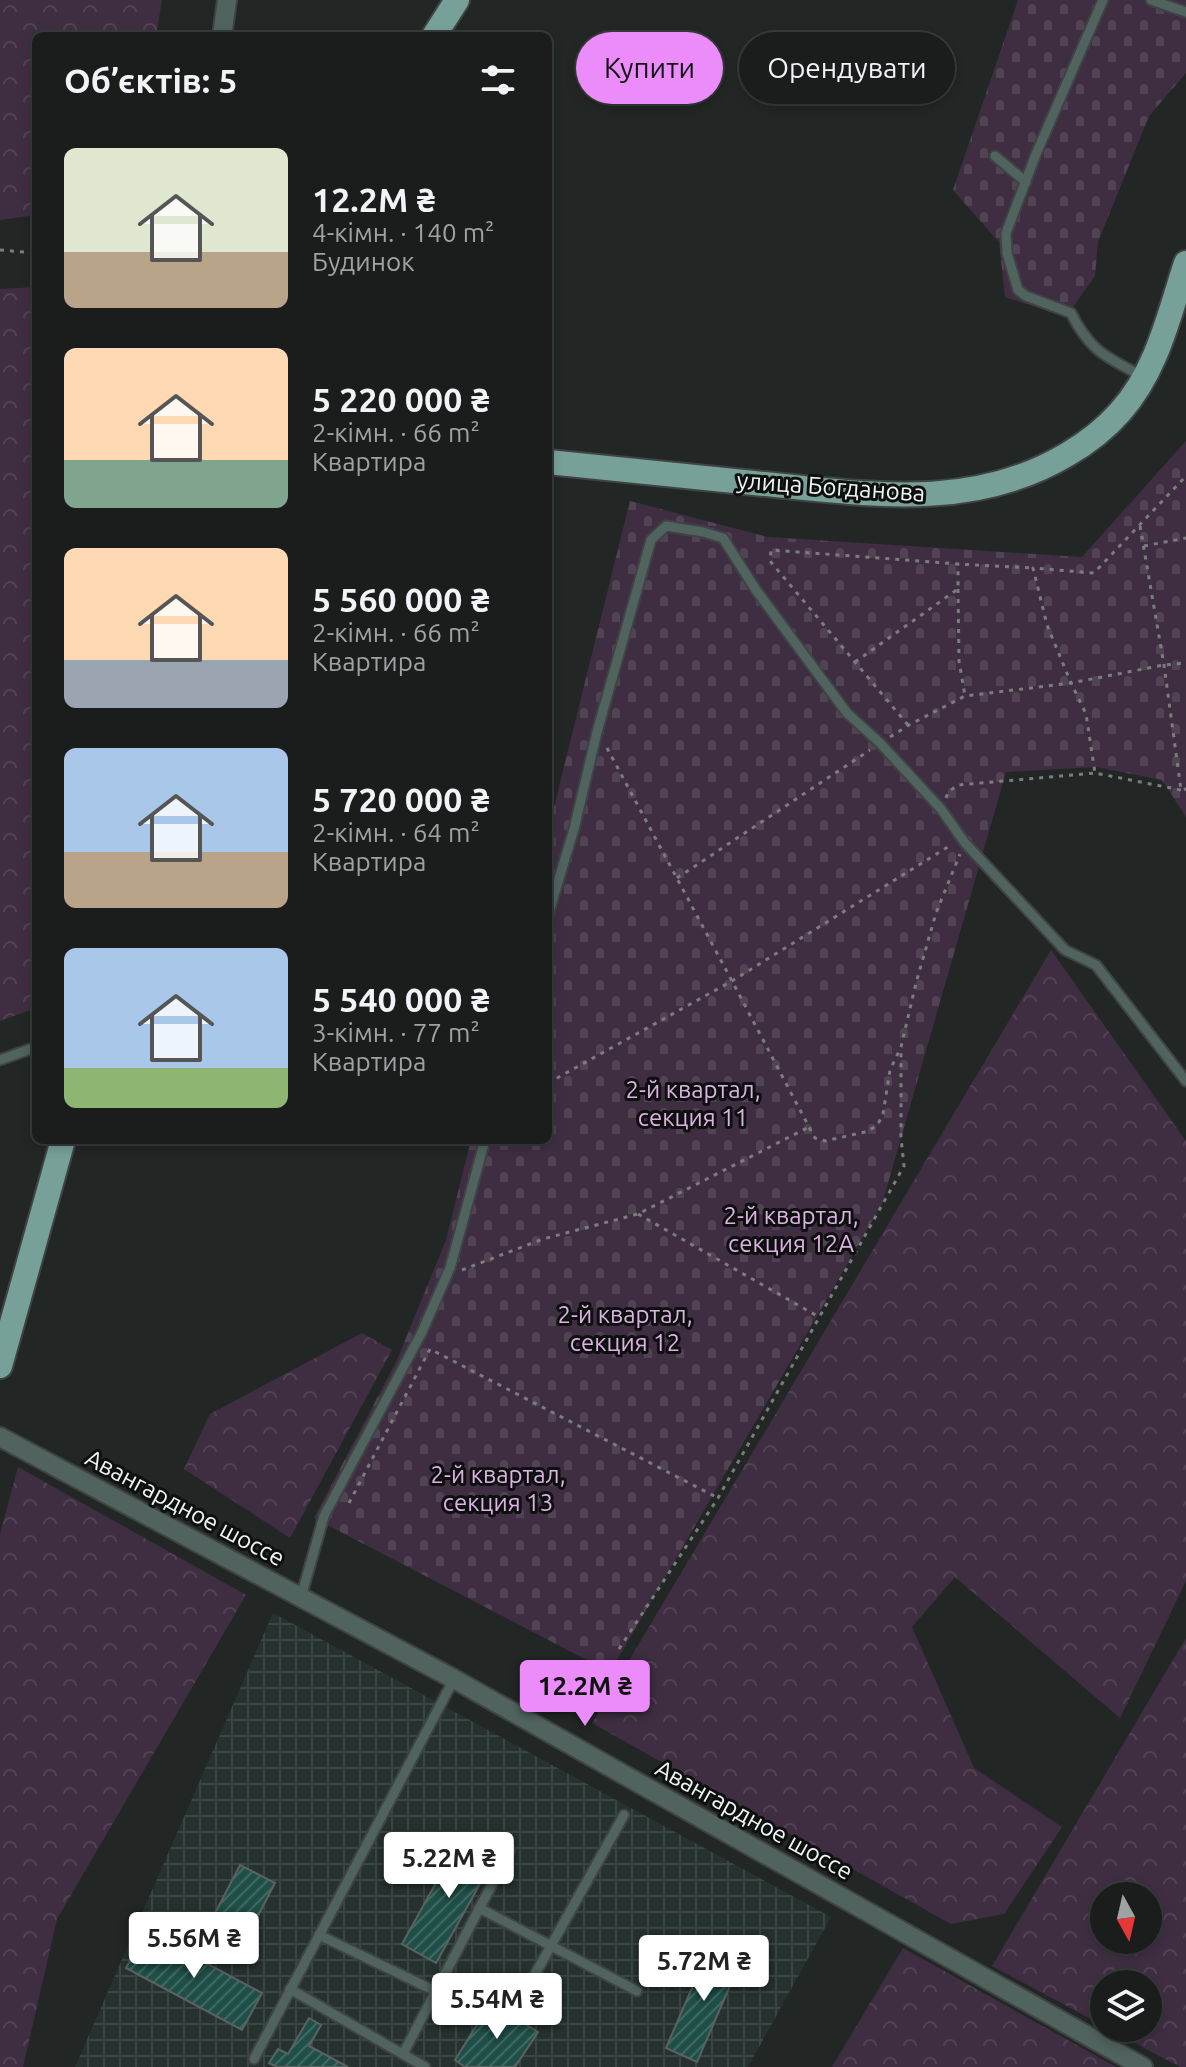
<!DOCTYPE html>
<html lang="uk">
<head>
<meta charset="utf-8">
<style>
	body { margin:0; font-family:Ubuntu,sans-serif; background:#272a29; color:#f1f3f6; height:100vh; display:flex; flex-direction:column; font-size:30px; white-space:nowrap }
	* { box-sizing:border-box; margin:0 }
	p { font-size:26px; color:#9fa2a3 }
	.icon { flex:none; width:44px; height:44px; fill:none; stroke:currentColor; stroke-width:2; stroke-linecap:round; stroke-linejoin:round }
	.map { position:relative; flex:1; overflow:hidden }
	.details { position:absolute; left:32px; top:32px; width:520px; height:1112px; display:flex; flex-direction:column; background:#1a1d1c; border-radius:12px; box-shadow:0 4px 12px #0003,0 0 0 2px #383b3b }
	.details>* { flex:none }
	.top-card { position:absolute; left:576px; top:32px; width:490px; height:72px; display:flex; gap:16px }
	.needle { width:52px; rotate:172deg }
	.buttons { position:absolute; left:1090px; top:1882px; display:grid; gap:16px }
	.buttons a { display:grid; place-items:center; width:72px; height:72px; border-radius:50%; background:#1a1d1c; box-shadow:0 4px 12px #0003,0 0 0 2px #383b3b; font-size:40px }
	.price { position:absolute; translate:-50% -68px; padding:0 18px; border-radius:8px; background:#fff; color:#222; font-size:26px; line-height:52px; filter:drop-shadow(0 2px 4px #0008) }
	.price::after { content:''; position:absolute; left:50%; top:48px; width:24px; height:18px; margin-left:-12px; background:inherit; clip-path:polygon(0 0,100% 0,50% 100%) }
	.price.current { background:#ec8cfa; color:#111 }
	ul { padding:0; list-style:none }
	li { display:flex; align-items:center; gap:24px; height:200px; padding:0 32px }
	li span { display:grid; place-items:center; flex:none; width:224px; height:160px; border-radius:12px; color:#555 }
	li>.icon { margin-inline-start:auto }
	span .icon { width:96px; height:96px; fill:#fffc; stroke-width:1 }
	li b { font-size:34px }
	h2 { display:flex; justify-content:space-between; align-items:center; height:96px; padding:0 32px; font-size:34px }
	.chip { padding:0 28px; border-radius:36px; background:#1a1d1c; box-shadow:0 4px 12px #0003,0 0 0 2px #383b3b; font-size:28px; line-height:72px }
	.chip.current { background:#ec8cfa; color:#111 }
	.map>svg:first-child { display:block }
	.industrial { fill:url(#industrial-grid) }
	.forest { fill:url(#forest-crowns); fill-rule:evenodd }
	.cemetery { fill:url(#cemetery-stones) }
	.building { fill:url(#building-hatch); stroke:#5c6260; stroke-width:2 }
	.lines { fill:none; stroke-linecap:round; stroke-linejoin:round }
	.lane-casing { stroke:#3f4443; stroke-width:13 }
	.street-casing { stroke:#3f4443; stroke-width:22 }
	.primary-casing { stroke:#3f4443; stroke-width:28 }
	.path { stroke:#797e7d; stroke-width:3; stroke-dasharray:4 6; stroke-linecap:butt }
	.lane { stroke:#50635f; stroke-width:9 }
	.street { stroke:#50635f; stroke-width:18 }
	.primary { stroke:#77a098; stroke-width:24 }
	.labels { text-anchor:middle; stroke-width:6; stroke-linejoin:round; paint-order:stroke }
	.street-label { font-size:24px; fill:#f0f4f3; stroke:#0d100f }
	.park-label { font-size:24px; fill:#ddb1e3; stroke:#0d100f }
</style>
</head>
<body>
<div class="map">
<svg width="1186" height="2067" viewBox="0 0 1186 2067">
	<defs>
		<pattern id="industrial-grid" width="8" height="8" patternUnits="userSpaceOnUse" patternTransform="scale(2)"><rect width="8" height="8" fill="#263230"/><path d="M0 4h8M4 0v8" fill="none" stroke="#3b4644"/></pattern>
		<pattern id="forest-crowns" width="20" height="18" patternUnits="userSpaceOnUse" patternTransform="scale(2)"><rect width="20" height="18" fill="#3f2e42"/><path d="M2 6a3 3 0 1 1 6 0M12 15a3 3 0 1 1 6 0" fill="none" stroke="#524354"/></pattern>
		<pattern id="cemetery-stones" width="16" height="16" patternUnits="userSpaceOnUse" patternTransform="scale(2)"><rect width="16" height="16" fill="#3f2e42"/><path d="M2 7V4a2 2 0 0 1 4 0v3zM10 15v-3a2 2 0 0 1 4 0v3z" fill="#524354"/></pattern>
		<pattern id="building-hatch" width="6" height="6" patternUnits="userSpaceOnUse" patternTransform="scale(2)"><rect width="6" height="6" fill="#1f4f48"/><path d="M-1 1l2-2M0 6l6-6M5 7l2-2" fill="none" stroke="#406963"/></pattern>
	</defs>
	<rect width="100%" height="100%" fill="#222726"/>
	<!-- industrial -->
	<polygon class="industrial" points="273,1613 831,1917 748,2067 75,2067"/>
	<!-- forest -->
	<g class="forest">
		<polygon points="0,0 162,0 156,36 36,36 36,215 0,220"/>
		<polygon points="36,287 36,1008 0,1021 0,289"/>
		<polygon points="1051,950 1186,1141 1186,1581 1120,1718 955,1577 912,1627 974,1768 1062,1827 1004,1914 951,1924 592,1723"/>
		<polygon points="362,1333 392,1350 290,1538 184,1469 210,1414"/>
		<polygon points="18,1467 246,1595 57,1919 23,2067 0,2067 0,1534"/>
		<path d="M1186 1638V2067H1180L1107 2028H1148V1984H1104V2026L992 1966ZM1104 1896H1148V1940H1104Z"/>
		<polygon points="903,1948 1116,2067 832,2067"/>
	</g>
	<!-- cemetery -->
	<g class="cemetery">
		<polygon points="1018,0 1186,0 1186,73 1149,116 1098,242 1095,276 1066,317 1005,297 999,242 953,190"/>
		<polygon points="1186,441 1186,817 1162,780 1096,767 1006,772 882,1204 610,1672 314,1518 397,1360 446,1240 471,1140 548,1140 548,831 630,501 768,537 1082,557"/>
	</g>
	<!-- building -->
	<g class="building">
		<polygon points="462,1836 496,1855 436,1963 402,1944"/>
		<polygon points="240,1865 275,1883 247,1937 212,1919"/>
		<polygon points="146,1931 262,1993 242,2030 126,1968"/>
		<polygon points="711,1944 742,1958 697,2062 666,2048"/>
		<polygon points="491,2002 538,2032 515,2067 465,2067 455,2060"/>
		<polygon points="309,2018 321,2025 309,2046 348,2067 277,2067 269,2063 278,2049 288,2054"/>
	</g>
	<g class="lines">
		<defs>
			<g id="lane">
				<path d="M1103 0 1036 154 1006 233 1007 253 1018 290 1026 296 1071 313C1090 351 1106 357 1142 376"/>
				<polyline points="1151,0 1186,12"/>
				<polyline points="995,156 1026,182"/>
				<polyline points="548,915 574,829 597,732 651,540 666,526 703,532 723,538 756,590 847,713 880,743 941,809 965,843 1065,950 1096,965 1186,1081"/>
				<polyline points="0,1060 36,1047"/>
				<polyline points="301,1597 324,1516 422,1332 450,1268 485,1140"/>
				<polyline points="479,1908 637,1991"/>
				<polyline points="319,1935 435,1991"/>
				<polyline points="290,1989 425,2067"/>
				<polyline points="524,1994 624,1815"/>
				<polyline points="403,2054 510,1850"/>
				<polyline points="254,2059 454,1679"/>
			</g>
			<g id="street">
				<polyline points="222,36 227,0"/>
				<polyline points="0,1437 454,1679 1143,2067"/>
			</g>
			<g id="primary">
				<polyline points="434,36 457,0"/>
				<path d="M548 462C617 469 685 476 754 483 862 493 970 513 1068 454 1087 443 1105 429 1120 412 1157 371 1169 315 1186 263"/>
				<polyline points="0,1366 63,1140"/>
			</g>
		</defs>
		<!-- lane casing -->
		<use href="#lane" class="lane-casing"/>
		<!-- street casing -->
		<use href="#street" class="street-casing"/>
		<!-- primary casing -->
		<use href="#primary" class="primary-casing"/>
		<!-- path -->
		<g class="path">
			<polyline points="0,250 36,253"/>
			<polyline points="1140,526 1164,665 1181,790 1186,789"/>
			<polyline points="1144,546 1186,538"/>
			<polyline points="958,589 959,661 965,696"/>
			<polyline points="855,662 958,589 958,564"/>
			<polyline points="908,725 770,561 771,550 958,564 1033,568"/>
			<polyline points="890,737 909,725 965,696 1071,683 1164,665 1186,663"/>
			<polyline points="607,748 732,981 809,1127 815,1138 825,1141 869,1131 878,1124 883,1114 890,1070 901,1047 916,983 936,913 960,854"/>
			<polyline points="1181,790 1095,773 1086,714 1071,683 1047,625 1033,568 1094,573 1186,476"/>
			<polyline points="946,798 948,792 958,785 1095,773"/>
			<polyline points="677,878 870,750"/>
			<polyline points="548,1083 732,981 951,845"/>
			<polyline points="638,1214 819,1317"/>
			<polyline points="462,1270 543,1239 638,1214 809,1127"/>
			<polyline points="349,1503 430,1349 718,1498"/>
			<polyline points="619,1649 718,1498 904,1166 901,1138 901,1051"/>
		</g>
		<!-- lane -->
		<use href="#lane" class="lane"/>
		<!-- street -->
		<use href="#street" class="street"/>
		<!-- primary -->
		<use href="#primary" class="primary"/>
	</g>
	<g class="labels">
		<!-- street labels -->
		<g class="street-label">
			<text transform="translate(831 487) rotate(4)" y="8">улица Богданова</text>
			<text transform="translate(185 1508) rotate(28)" y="8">Авангардное шоссе</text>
			<text transform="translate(754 1820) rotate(29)" y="8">Авангардное шоссе</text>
		</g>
		<!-- park labels -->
		<g class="park-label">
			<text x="693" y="1098">2-й квартал,<tspan x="693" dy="28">секция 11</tspan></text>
			<text x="791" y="1224">2-й квартал,<tspan x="791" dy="28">секция 12А</tspan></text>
			<text x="625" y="1323">2-й квартал,<tspan x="625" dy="28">секция 12</tspan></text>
			<text x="498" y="1483">2-й квартал,<tspan x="498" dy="28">секция 13</tspan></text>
		</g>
	</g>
</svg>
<div class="buttons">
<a><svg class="needle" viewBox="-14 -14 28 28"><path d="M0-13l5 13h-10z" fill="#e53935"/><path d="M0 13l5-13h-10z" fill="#9fa2a3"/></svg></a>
<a><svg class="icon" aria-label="layers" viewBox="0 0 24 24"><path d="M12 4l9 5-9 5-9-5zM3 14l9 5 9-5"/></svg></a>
</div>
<b class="price current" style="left:585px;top:1728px">12.2M ₴</b>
<b class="price" style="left:449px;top:1900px">5.22M ₴</b>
<b class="price" style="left:194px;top:1980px">5.56M ₴</b>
<b class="price" style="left:704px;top:2003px">5.72M ₴</b>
<b class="price" style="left:497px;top:2041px">5.54M ₴</b>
<div class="top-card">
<a class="chip current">Купити</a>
<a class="chip">Орендувати</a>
</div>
<section class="details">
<h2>Об’єктів: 5<svg class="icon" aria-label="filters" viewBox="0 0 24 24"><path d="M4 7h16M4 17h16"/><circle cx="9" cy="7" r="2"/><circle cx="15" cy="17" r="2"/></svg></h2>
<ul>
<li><span style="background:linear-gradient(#dfe7d0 65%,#b9a48a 0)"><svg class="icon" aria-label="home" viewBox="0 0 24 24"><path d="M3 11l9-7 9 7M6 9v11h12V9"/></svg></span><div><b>12.2M ₴</b><p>4-кімн. · 140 m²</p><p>Будинок</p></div></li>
<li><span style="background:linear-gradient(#ffd9b3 70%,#7fa58c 0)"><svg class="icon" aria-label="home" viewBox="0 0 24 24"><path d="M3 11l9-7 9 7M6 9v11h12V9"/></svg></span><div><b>5 220 000 ₴</b><p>2-кімн. · 66 m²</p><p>Квартира</p></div></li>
<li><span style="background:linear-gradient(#ffd9b3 70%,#9aa5b1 0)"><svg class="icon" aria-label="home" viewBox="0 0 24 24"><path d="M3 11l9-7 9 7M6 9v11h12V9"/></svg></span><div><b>5 560 000 ₴</b><p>2-кімн. · 66 m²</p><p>Квартира</p></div></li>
<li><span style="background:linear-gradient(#a9c7e8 65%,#b9a48a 0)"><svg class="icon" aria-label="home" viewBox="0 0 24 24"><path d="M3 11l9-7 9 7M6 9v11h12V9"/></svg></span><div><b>5 720 000 ₴</b><p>2-кімн. · 64 m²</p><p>Квартира</p></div></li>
<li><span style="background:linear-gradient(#a9c7e8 75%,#8fb573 0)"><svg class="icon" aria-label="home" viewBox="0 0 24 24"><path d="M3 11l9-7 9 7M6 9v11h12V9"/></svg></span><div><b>5 540 000 ₴</b><p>3-кімн. · 77 m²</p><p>Квартира</p></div></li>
</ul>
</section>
</div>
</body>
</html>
